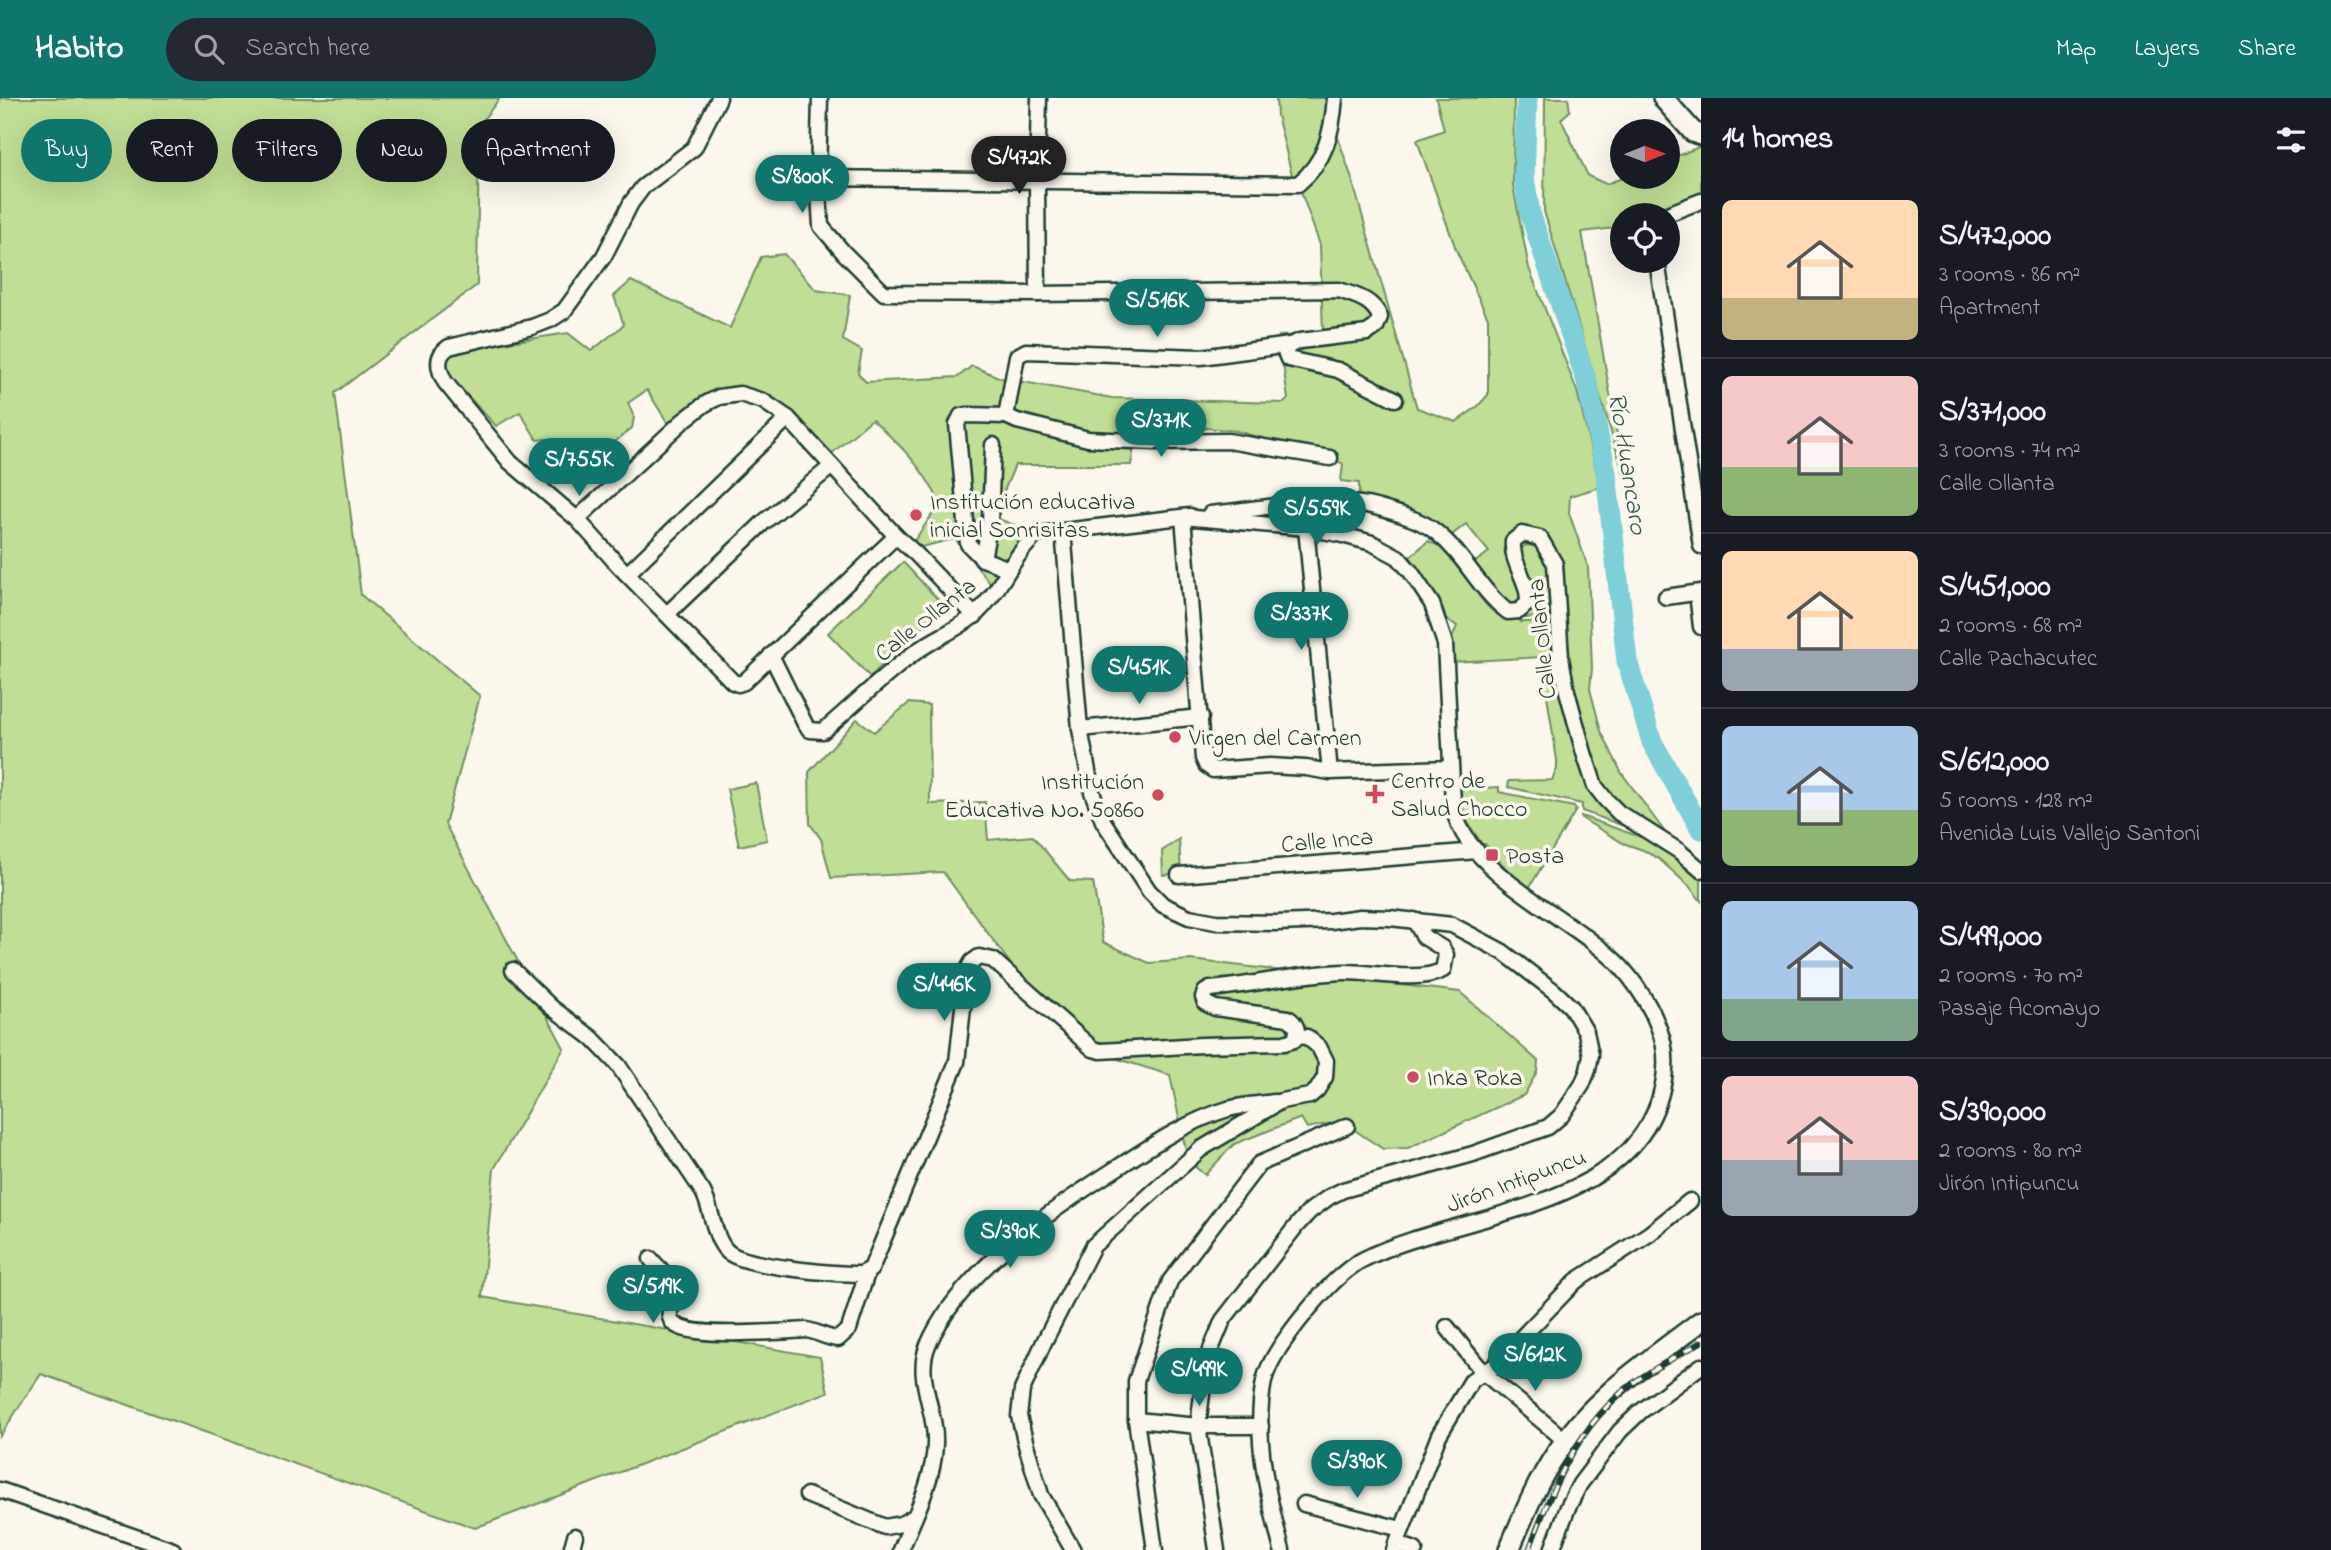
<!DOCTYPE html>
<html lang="en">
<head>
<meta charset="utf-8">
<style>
	body { margin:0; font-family:"Indie Flower",sans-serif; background:#242831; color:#f1f3f6; height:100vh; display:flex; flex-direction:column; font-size:26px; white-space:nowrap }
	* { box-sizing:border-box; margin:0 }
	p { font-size:23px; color:#9ea1a6 }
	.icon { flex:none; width:38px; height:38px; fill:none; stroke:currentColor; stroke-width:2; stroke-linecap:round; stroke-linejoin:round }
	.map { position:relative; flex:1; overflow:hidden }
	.side { display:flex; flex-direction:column; background:#171b24; width:630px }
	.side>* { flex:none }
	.top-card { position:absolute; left:21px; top:21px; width:665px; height:63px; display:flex; gap:14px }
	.needle { width:46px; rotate:89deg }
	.buttons { position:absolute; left:1610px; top:21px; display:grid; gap:14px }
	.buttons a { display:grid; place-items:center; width:70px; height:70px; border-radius:50%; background:#171b24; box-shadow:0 7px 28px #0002; font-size:35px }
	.price { position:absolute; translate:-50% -60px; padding:0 16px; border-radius:24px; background:#0f766e; color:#fff; font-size:23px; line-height:46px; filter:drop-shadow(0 2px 4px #0008) }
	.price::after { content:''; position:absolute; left:50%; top:42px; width:21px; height:16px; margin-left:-10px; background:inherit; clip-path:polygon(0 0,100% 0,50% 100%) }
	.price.on { background:#222; color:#fff }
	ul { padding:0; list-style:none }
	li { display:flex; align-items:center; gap:21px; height:175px; padding:0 21px }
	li+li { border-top:2px solid #363941 }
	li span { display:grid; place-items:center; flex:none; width:196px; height:140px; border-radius:10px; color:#555 }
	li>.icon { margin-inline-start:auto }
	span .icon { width:84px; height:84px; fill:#fffc; stroke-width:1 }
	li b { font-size:30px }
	h2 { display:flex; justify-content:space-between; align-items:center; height:84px; padding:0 21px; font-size:30px }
	.tag { padding:0 24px; border-radius:32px; background:#171b24; box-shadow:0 7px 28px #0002; font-size:24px; line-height:63px }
	.tag.on { background:#0f766e; color:#fff }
	header { display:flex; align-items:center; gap:42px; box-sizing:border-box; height:98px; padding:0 35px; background:#0f766e; color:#fff }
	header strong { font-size:33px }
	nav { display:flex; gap:38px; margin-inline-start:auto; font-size:24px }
	.search { width:490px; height:63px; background:#242831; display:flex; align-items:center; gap:18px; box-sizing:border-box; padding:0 24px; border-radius:38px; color:#9ea1a6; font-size:26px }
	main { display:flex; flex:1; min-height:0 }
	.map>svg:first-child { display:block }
	.green { fill:#c0de95; stroke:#708e64; stroke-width:2 }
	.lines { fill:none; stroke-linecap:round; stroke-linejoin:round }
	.river { stroke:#7ecfd7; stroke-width:21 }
	.street-casing { stroke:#1f3d34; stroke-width:19 }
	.secondary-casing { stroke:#1f3d34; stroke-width:24 }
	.street { stroke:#fbf7ec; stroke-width:14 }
	.secondary { stroke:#fbf7ec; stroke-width:19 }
	.rail-casing { stroke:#1f3d34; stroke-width:6 }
	.rail { stroke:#fbf7ec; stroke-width:3.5; stroke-dasharray:10; stroke-linecap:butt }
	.poi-dot { fill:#d1495b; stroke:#fbf7ec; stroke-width:2.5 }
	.labels { text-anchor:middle; stroke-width:7; stroke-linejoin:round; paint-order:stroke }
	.poi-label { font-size:24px; fill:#1f3d34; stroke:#fbf7ec; text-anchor:start }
	.street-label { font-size:24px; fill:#1f3d34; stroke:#fbf7ec }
	.water-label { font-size:26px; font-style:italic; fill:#325a55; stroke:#fbf7ec }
</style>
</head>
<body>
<header>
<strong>Habito</strong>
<div class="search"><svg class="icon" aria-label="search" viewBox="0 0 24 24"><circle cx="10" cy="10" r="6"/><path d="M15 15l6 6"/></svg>Search here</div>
<nav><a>Map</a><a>Layers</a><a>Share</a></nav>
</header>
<main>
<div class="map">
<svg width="1701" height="1452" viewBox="0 0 1701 1452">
	<rect width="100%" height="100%" fill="#fbf7ec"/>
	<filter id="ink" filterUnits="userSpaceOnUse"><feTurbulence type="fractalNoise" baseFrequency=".0143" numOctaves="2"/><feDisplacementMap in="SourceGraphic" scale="14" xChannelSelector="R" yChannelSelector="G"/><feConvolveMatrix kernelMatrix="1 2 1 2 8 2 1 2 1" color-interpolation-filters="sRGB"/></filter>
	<g filter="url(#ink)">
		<!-- green -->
		<g class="green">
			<polygon points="0,0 500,0 479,27 477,187 335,295 361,497 480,598 445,726 564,950 494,1071 482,1199 820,1259 828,1294 475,1430 41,1276 0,1338"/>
			<polygon points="1276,0 1330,0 1320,51 1294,85 1277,17"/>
			<path d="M1436 0H1514L1513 88 1529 170 1577 293 1600 389 1570 398 1569 415 1588 469 1592 570 1590 591 1601 633 1621 674 1664 733C1635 722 1607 701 1594 672L1568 572 1562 473 1538 435 1508 444C1508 450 1506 457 1508 462 1512 478 1529 489 1517 506L1508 507 1471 467 1489 454 1466 426 1448 440 1359 407V385L1341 383 1343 366 1329 358 1236 333 1208 330 1164 334 1137 333 1131 367H1015L993 419 1026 431 998 478 990 485 955 441 908 452 940 405C923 369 901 348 872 321L830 357 805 331 743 298 704 305 669 327 647 292 628 305 634 319 632 330 580 372 575 370 547 341 537 342 520 314 496 328 450 279 446 269V258L459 252 568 235 591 253 624 227 614 198 631 183 730 230 761 159 784 156 816 192 850 197 843 242 862 253 858 275 866 284 958 279 972 268 1001 280 1112 300 1284 305 1288 301 1279 238 1323 236 1320 147 1301 94 1320 72 1335 31 1351 78 1417 310 1456 324 1477 309 1488 297V220L1457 154 1417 42 1444 32Z"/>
			<polygon points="1545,0 1568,0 1570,13 1561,21 1588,78 1606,86 1625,79 1668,79 1668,62 1701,48 1701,95 1649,117 1622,117 1622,129 1582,134 1624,377 1544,113"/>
			<path d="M1428 443C1434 446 1443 449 1448 454 1470 474 1483 526 1518 520L1520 524H1539L1546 542 1554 543C1558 585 1565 618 1577 657 1581 668 1583 679 1589 689L1638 733 1582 713V706L1508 689 1509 683 1552 682 1557 671V662L1541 559 1452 564 1449 548 1457 528 1438 516 1433 497 1410 459Z"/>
			<path d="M1526 447C1558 447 1552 513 1554 538L1550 536 1542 519 1523 520C1551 493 1521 480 1521 451Z"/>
			<polygon points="903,464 944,508 870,579 828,535"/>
			<polygon points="909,605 929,607 930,706 985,704 988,742 1033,738 1070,783 1093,784 1103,844 1149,865 1191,862 1460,894 1538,963 1537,974 1524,997 1408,1050 1383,1051 1353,1031 1347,1022 1307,1030 1301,1020 1234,1046 1205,1077 1188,1063 1170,977 1105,957 1023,883 943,774 831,780 821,741 810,726 809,674 857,621 874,634"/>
			<polygon points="756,685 767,742 739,748 727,691"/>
			<polygon points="1499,689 1499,694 1574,709 1576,712 1529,790 1508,773 1485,746 1482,746 1460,713 1459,691"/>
			<polygon points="1581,718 1640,739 1645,736 1666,750 1701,782 1701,803 1689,788 1659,761 1643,752 1623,745 1581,720"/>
			<polygon points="1179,741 1181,776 1179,777 1179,785 1174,785 1173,776 1163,777 1162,753"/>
		</g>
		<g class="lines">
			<!-- river -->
			<polyline class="river" points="1527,0 1524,80 1530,115 1587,284 1606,375 1627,563 1652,644 1701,731"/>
			<defs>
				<g id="street">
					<path d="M820 0 818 80 821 128 844 155 884 195 1038 196 1339 192C1356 198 1372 201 1380 219L1376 229 1367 235 1300 243 1290 247 1285 254 1288 261 1338 272 1395 301"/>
					<path d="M818 80 1298 86C1326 63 1332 35 1335 0"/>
					<polyline points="1665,117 1701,103"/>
					<polyline points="1657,163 1701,448"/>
					<polyline points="1038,196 1037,83 1039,0"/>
					<polyline points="1006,318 1017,323 1088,341 1155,344 1228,343 1330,360"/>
					<path d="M1210 416C1258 411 1313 400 1361 406 1375 408 1389 413 1402 417 1414 421 1427 426 1436 434 1465 457 1479 492 1508 514L1519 513 1528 505C1529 481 1511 467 1513 443L1522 436 1540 440 1555 466 1561 560 1567 593 1584 655 1595 688 1606 702 1619 715 1679 753 1701 772"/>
					<path d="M577 421 683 323 705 306 719 299 740 296 763 303 788 320 896 438 744 584 738 586 733 584 619 468 577 421 510 364 445 284C438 271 435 258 449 249L532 229 550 222 564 213 604 158 631 105 643 89 694 50 719 0"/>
					<polyline points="1306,430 1330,674"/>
					<polyline points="1063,433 1080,631 1092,694 1103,723 1149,793 1163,807 1189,819 1216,824 1277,825 1331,823 1360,819 1390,820 1452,827 1503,854 1554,893 1571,909 1586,934 1591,957 1588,972 1582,987 1562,1017 1548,1029 1473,1056 1343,1092 1329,1099 1310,1113 1297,1127 1223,1222 1211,1251 1204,1280 1198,1328 1217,1452"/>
					<polyline points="896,438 916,456 975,518"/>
					<polyline points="983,461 990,424 993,347"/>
					<polyline points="1009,471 983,461 968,446 957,326 961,318 968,317 1006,318 1017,258 1026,253 1201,259 1290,247"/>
					<polyline points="627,476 788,320"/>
					<polyline points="1697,495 1701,529"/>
					<polyline points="1666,499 1701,494"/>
					<polyline points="667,516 764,424 832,368"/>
					<path d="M771 557 805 626 810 632 823 633C854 607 884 577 917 553 935 540 959 531 976 516 1002 492 1011 458 1038 436L1190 418"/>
					<polyline points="1080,631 1201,619"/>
					<polyline points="1179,777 1477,753"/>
					<path d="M513 872 551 909 592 940 618 967 703 1094C712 1111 714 1142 728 1154 746 1169 836 1176 861 1176L871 1171 957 964 967 873 972 864 979 859 993 862 1093 951 1101 953 1202 947 1284 945 1294 942C1300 933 1296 925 1288 920L1215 910 1205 905 1203 899 1205 894 1210 891C1255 887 1300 875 1346 874 1372 874 1420 885 1443 872L1446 857 1442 850 1424 839 1414 822"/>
					<path d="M651 1161C658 1170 671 1180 674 1191 677 1202 666 1212 671 1222 680 1243 785 1233 807 1232 818 1234 826 1240 838 1241L849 1231 867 1175"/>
					<polyline points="1447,1229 1483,1274 1566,1343"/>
					<polyline points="1136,1322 1198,1328 1261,1328"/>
					<polyline points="0,1392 173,1452"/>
					<polyline points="807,1397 885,1429 901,1426 914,1419"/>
					<polyline points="1304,1406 1401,1431"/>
					<polyline points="1396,1445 1415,1452"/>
					<polyline points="571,1452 575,1438"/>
					<path d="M901 1452C914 1419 934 1382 935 1346 937 1313 914 1280 928 1247 960 1173 1054 1110 1120 1068 1154 1046 1188 1023 1228 1011 1243 1007 1260 1006 1275 1004"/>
					<polyline points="1073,1452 1041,1397 1026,1347 1019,1318 1022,1292 1044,1244 1093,1148 1201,1051 1281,1003 1310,998 1317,992 1325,979 1326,963 1319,949 1307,939 1297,938"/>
					<polyline points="1155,1452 1136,1322 1136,1283 1170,1183 1259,1066 1347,1028"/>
					<path d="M1282 1452C1268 1398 1253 1339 1264 1283 1269 1262 1286 1240 1299 1223 1315 1203 1341 1172 1364 1161 1461 1112 1643 1115 1664 981 1668 954 1663 938 1652 914 1644 899 1634 883 1622 870 1578 821 1460 775 1453 705L1445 546 1432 506 1411 474 1398 459 1372 445 1339 436 1306 430 1183 419 1203 660 1206 667 1213 672 1270 668 1306 670 1330 674 1450 670"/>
					<polyline points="1394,1452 1439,1337 1472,1282 1493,1269 1576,1183 1649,1136 1690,1103"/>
					<polyline points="1552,1452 1568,1409 1580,1386 1620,1333 1640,1314 1701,1268"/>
				</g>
				<g id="secondary">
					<polyline points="1663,0 1693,34 1701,37"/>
					<path d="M1509 1452C1523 1419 1536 1386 1556 1356 1592 1300 1649 1263 1701 1223"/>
				</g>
			</defs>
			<!-- street casing -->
			<use href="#street" class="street-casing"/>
			<!-- secondary casing -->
			<use href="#secondary" class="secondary-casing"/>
			<!-- street -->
			<use href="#street" class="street"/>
			<!-- secondary -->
			<use href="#secondary" class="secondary"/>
			<defs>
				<path id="rail" d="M1529 1452C1552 1390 1578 1327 1632 1286 1653 1270 1678 1258 1701 1244"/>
			</defs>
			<!-- rail casing -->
			<use href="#rail" class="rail-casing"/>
			<!-- rail -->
			<use href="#rail" class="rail"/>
		</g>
	</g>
	<!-- markers -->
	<g class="poi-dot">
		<circle cx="916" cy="417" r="7"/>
		<circle cx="1175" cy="639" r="7"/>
		<path d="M1371.5 685.5h7v7h7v7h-7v7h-7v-7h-7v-7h7z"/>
		<circle cx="1158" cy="697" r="7"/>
		<rect x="1485" y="750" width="14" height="14" rx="3.5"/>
		<circle cx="1413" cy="979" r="7"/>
	</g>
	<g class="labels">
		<!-- poi labels -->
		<g class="poi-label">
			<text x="930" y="411">Institución educativa<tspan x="930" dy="28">inicial Sonrisitas</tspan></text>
			<text x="1189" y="647">Virgen del Carmen</text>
			<text x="1391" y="690">Centro de<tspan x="1391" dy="28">Salud Chocco</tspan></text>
			<text x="1144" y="691" text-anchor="end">Institución<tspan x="1144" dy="28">Educativa No. 50860</tspan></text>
			<text x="1506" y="765">Posta</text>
			<text x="1427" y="987">Inka Roka</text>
		</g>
		<!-- street labels -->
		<g class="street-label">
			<text transform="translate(925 521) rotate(-38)" y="8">Calle Ollanta</text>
			<text transform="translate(1541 541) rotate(-96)" y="8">Calle Ollanta</text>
			<text transform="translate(1327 742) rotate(-5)" y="8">Calle Inca</text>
			<text transform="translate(1516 1082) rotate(-20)" y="8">Jirón Intipuncu</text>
		</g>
		<!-- water labels -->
		<g class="water-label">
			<text transform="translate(1629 365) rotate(81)" y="9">Río Huancaro</text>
		</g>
	</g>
</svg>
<div class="buttons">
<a><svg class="needle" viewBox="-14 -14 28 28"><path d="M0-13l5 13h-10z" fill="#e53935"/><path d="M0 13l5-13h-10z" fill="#9ea1a6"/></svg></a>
<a><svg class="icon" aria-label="locate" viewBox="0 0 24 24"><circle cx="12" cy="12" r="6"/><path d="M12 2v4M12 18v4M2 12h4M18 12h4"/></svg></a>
</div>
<b class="price on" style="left:1019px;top:98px">S/472K</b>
<b class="price" style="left:802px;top:117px">S/800K</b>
<b class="price" style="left:1157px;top:241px">S/516K</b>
<b class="price" style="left:1161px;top:361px">S/371K</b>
<b class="price" style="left:579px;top:400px">S/755K</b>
<b class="price" style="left:1317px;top:449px">S/559K</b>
<b class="price" style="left:1301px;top:554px">S/337K</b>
<b class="price" style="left:1139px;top:608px">S/451K</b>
<b class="price" style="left:944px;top:925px">S/446K</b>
<b class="price" style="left:1010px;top:1172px">S/390K</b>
<b class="price" style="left:653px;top:1227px">S/519K</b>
<b class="price" style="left:1535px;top:1295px">S/612K</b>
<b class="price" style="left:1199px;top:1310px">S/499K</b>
<b class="price" style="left:1357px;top:1402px">S/390K</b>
<div class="top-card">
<a class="tag on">Buy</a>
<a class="tag">Rent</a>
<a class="tag">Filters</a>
<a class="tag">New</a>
<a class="tag">Apartment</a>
</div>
</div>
<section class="side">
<h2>14 homes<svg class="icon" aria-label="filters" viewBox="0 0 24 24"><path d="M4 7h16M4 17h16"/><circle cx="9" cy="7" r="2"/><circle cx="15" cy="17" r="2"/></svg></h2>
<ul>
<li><span style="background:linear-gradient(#ffd9b3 70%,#c2b280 0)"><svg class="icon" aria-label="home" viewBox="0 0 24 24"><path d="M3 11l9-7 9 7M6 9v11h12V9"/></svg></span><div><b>S/472,000</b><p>3 rooms · 86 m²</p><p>Apartment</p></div></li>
<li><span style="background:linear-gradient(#f6c9c9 65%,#8fb573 0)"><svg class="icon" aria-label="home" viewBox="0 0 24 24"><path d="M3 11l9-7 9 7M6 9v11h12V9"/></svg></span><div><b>S/371,000</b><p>3 rooms · 74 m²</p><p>Calle Ollanta</p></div></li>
<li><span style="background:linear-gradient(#ffd9b3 70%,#9aa5b1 0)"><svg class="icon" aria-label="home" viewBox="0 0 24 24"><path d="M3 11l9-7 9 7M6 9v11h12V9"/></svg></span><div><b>S/451,000</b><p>2 rooms · 68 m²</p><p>Calle Pachacutec</p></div></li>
<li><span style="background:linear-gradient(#a9c7e8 60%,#8fb573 0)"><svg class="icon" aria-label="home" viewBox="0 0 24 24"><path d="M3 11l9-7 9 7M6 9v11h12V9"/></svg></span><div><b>S/612,000</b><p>5 rooms · 128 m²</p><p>Avenida Luis Vallejo Santoni</p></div></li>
<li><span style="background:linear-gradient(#a9c7e8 70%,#7fa58c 0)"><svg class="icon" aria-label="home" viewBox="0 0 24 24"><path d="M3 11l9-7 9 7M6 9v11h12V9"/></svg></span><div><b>S/499,000</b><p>2 rooms · 70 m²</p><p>Pasaje Acomayo</p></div></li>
<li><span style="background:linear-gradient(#f6c9c9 60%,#9aa5b1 0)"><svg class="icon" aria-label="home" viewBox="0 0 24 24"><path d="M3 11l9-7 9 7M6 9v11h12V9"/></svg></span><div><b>S/390,000</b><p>2 rooms · 80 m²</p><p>Jirón Intipuncu</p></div></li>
</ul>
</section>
</main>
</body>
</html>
